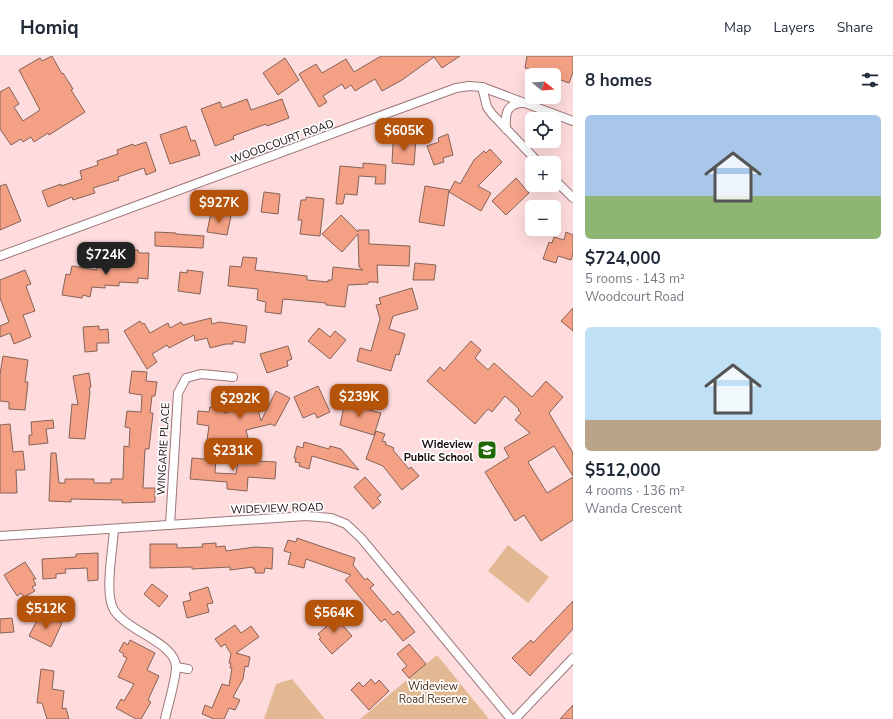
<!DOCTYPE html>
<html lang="en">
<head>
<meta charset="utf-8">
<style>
	body { margin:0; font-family:"Nunito Sans",sans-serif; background:#f6f6f7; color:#1f2937; height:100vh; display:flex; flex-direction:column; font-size:15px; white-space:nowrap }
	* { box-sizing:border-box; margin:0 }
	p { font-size:13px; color:#747a83 }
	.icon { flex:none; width:22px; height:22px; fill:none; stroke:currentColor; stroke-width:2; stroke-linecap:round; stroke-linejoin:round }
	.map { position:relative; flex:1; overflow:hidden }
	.side { display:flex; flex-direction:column; background:#fff; width:320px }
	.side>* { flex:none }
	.needle { width:26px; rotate:107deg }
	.tools { position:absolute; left:525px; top:12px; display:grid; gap:8px }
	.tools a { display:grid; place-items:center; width:36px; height:36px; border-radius:6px; background:#fff; box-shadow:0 4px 16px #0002; font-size:20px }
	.price { position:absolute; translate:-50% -34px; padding:0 9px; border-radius:8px; background:#b45309; color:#fff; font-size:13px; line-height:26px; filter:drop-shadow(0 1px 2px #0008) }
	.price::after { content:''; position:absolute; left:50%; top:24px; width:12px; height:9px; margin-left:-6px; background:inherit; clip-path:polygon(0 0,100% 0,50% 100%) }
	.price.on { background:#222; color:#fff }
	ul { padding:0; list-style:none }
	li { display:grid; align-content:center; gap:8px; height:212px; padding:0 12px }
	li span { display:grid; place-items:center; height:124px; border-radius:6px; color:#555 }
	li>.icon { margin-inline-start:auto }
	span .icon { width:72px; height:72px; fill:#fffc; stroke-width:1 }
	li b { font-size:17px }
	h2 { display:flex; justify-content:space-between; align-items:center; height:48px; padding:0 12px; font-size:17px }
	header { display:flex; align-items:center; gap:24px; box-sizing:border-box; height:56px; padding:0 20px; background:#fff; border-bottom:1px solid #e0e1e3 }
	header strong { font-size:19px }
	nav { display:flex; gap:22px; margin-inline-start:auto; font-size:14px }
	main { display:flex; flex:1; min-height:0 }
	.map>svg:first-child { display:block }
	.green { fill:#e2b993 }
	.building { fill:#f3a084; stroke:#856358 }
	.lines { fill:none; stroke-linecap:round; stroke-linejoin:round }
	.minor-casing { stroke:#9c7679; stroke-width:10 }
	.minor { stroke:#fff; stroke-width:8 }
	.labels { text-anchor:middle; stroke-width:3.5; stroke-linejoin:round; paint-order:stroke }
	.street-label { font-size:11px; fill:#1a0c0d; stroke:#fff }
	.poi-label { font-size:11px; font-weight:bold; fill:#1a0c0d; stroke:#fff; text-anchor:end }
	.park-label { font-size:11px; fill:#472d13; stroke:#fff }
</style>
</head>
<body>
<header>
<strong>Homiq</strong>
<nav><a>Map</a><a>Layers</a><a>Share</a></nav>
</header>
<main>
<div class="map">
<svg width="573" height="663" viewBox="0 0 573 663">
	<rect width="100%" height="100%" fill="#fedcde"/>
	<!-- green -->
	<g class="green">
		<polygon points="508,489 549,521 528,547 488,515"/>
		<polygon points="437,599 489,663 360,663"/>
		<polygon points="292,623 325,663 264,663 276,628"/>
	</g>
	<!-- building -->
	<g class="building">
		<polygon points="52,0 62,18 63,17 73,33 71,34 85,56 49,79 48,77 34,86 31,81 23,86 21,83 11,89 0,73 0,36 9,31 19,48 14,51 23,65 40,54 19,14 40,2 42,5"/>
		<polygon points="381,0 460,0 442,12 434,1 402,24 382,35 375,23 355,35 351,29 345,33 342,28 323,40 327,46 319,51 299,18 316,8 322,17 346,3 354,16"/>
		<polygon points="527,0 573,0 573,16 569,27 561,24 556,41 554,41 554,19 548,19 549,15 525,12"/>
		<polygon points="285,2 299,24 278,39 263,17"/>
		<polygon points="247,43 251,54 282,43 289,62 267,70 266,68 233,80 234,83 215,90 201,53 220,46 222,52"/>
		<polygon points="186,70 191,85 195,84 200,99 170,108 160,79"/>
		<polygon points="448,78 453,99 443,102 444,106 434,109 427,90 439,86 438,82"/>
		<polygon points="400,83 416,84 414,109 392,107 393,87 400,87"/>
		<polygon points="146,86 156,115 146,119 144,112 118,121 119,124 93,132 95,137 73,144 72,141 48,151 42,135 61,128 61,130 82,123 80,115 98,109 97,105 118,98 117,94 133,88 134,90"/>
		<polygon points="490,93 502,106 478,130 491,137 481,155 449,136 455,125 460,128 474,104 484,95 486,97"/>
		<polygon points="363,107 386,109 385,128 375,128 376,121 359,120 357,139 345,138 343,148 336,148 340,110 363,112"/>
		<polygon points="516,122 529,137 506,159 492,145"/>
		<polygon points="6,128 21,165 0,174 0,130"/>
		<polygon points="425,130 449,134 444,170 419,166"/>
		<polygon points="264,136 280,138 278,158 261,156"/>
		<polygon points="306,141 324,143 320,180 300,178 302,164 298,164 301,144 306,144"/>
		<polygon points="211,156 231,160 227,179 207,176"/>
		<polygon points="341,159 358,176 358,174 369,174 369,188 410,190 409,210 377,209 378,227 376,226 368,226 368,228 348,229 345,251 326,249 326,247 283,243 281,258 265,256 266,246 257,244 258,233 228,230 230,210 241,211 243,201 257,202 255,214 307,220 307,224 328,226 328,224 332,224 333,211 363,214 359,211 358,178 342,196 322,178"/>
		<polygon points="155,176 176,177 176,178 204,180 203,192 155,190"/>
		<polygon points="566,176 573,179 573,198 571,204 558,200 556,207 543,203 549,186 552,187 554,181 564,184"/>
		<polygon points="129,194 138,194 139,197 149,197 148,223 138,222 138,227 119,226 119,230 105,229 105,232 92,231 90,241 83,239 82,242 62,239 66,218 70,219 72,210 97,214 97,208 128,210"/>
		<polygon points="415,207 436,209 434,224 413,224"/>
		<polygon points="25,214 31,228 26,230 35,255 23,259 31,281 14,288 10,277 0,281 0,270 9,266 0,242 0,224"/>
		<polygon points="187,214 203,216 200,238 178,235 180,216 187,217"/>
		<polygon points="412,232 418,253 393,260 389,273 405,278 399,299 396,298 391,315 357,305 360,292 371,295 380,263 376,249 381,248 379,242"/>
		<polygon points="573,252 573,275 561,265"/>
		<polygon points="211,262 212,268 219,266 247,270 245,287 233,285 233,288 226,288 210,292 207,282 195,285 194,279 169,292 167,289 152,298 157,306 147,313 124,275 140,265 142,268 144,267 150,277 168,267 170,272 181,266 183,269"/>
		<polygon points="99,270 99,274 108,273 109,287 97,287 97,295 85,296 83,271"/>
		<polygon points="319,272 330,281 335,275 346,284 330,303 308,285"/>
		<polygon points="471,285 481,294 475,302 488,314 494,307 532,341 546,325 563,341 549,357 573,397 573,420 554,390 528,406 547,437 573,421 573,464 541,485 524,459 515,465 485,416 509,401 504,392 530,377 515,364 521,357 518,354 519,353 505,340 492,356 488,353 475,368 427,325 440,311 444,315"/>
		<polygon points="288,290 292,303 287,305 288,310 267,317 260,298"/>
		<polygon points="3,300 28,304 25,326 28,326 25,354 9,353 9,346 0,345 0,318"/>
		<polygon points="132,315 147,316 146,325 157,326 155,340 152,340 150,357 153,357 149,393 145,393 143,432 155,432 155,446 122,447 122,444 71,443 71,446 49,445 51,397 56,397 59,427 65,427 65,423 94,423 94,427 111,427 111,423 123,423 124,390 129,391 130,372 125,371 127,355 141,356 142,339 129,337"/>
		<polygon points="89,317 91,331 89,332 90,336 85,383 69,382 72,348 78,349 73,320"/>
		<polygon points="318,330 330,356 317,362 315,357 303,362 294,341"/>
		<polygon points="276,335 290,342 275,370 271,368 246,374 248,382 230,386 207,384 209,370 197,368 198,355 209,356 210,351 225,353 224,357 257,350 261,365"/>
		<polygon points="346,342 356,345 354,350 381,357 374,379 340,369"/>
		<polygon points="53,364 54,372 46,373 48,387 29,389 29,379 32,379 31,366"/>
		<polygon points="10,368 13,396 23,395 25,414 16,414 17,437 0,437 0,369"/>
		<polygon points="376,375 385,378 382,385 386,386 385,388 394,392 393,394 409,413 411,411 419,420 402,434 383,410 366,403"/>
		<polygon points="304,386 329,393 330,390 341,393 359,414 312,400 309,413 299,410 300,407 295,406 296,402 294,402 297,390 303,392"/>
		<polygon points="192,402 216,404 215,417 236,418 238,404 276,406 275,423 248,421 247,435 227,433 227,426 190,423"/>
		<polygon points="365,421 381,439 377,442 381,446 373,453 354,431"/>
		<polygon points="297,482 355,502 353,509 365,524 367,522 374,529 370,532 393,559 398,555 415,576 403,585 385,563 381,566 345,524 351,519 306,503 304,512 288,508 291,497 284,495 288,484 296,486"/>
		<polygon points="216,487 216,491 225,490 226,495 255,491 273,492 272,513 265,512 264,517 255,517 255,513 253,513 253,511 230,514 230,511 192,513 192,511 150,512 150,488 177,488 177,492 203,491 202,488"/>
		<polygon points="98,497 98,524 88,525 87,512 65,513 66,517 56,518 56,522 43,523 42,503 76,501 76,498"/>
		<polygon points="25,506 36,523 33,523 36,529 32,531 35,535 24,541 21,537 17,540 4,519"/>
		<polygon points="152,528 168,540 159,551 144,538"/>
		<polygon points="208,531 213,547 207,548 209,556 187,562 183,546 191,544 189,537"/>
		<polygon points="573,545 573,573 530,620 512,602 531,584 533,587"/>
		<polygon points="41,556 62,567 51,591 29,580"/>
		<polygon points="331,556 352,580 332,598 319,583 321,582 318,578 326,571 321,565"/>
		<polygon points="12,562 14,576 0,577 0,563"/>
		<polygon points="235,569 241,577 251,570 259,581 236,597 250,601 248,611 245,610 243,623 233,641 240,644 235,654 229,652 224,663 214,663 202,658 205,649 212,652 222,628 229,630 232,612 230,612 231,607 229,607 231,598 225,588 221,591 215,583"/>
		<polygon points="130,584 155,597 147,614 159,620 148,644 151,646 141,663 136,663 116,652 121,643 124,645 134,628 118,621 127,602 123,600 124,598 119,595 124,586 128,589"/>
		<polygon points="409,588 426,608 409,622 402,614 407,610 397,598"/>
		<polygon points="41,613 54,615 52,633 64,635 62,653 66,652 69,663 47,663 42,647 37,647"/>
		<polygon points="371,623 375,628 379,624 389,635 369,654 351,634 359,626 363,631"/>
		<polygon points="573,649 573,663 560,663"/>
	</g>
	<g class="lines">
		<defs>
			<g id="minor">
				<polyline points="482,31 487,51 492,58 539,107"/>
				<path d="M506 73C505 58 506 47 524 47"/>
				<polyline points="554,123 573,142"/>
				<polyline points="0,200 456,32 469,30 482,31 573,65"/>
				<polyline points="170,469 178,337 186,322 201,318 233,321"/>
				<path d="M114 473C113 492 104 539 114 554 128 576 177 587 176 612 175 628 168 648 165 663"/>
				<polyline points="0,480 306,460 331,462 346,468 361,482 511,663"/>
				<polyline points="176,611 188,613"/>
				<polyline points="515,663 573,602"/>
			</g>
		</defs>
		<!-- minor casing -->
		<use href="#minor" class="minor-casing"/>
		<!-- minor -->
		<use href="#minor" class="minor"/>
	</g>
	<!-- icons -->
	<defs>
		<symbol id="school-square" viewBox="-11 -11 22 22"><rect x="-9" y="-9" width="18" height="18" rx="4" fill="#1f6700" stroke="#fff"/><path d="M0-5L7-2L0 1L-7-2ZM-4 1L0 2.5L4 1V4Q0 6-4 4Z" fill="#fff"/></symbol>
	</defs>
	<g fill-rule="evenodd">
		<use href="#school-square" x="476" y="383" width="22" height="22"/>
	</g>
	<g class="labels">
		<!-- street labels -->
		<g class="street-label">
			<text transform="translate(282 85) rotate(-20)" y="4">WOODCOURT ROAD</text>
			<text transform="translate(163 393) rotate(-87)" y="4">WINGARIE PLACE</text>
			<text transform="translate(277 452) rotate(-2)" y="4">WIDEVIEW ROAD</text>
		</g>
		<!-- poi labels -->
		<g class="poi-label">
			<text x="473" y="392">Wideview<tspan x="473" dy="13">Public School</tspan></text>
		</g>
		<!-- park labels -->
		<g class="park-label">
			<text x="433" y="634">Wideview<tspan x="433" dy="13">Road Reserve</tspan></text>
		</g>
	</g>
</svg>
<div class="tools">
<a><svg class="needle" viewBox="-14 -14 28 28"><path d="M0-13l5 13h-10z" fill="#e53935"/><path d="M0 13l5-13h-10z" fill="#747a83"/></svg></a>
<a><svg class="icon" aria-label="locate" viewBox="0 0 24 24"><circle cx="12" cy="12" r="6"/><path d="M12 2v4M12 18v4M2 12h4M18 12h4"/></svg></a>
<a>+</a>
<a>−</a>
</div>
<b class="price" style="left:404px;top:96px">$605K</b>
<b class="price" style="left:219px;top:168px">$927K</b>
<b class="price on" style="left:106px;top:220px">$724K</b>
<b class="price" style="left:359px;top:362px">$239K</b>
<b class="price" style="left:240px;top:364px">$292K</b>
<b class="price" style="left:233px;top:416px">$231K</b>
<b class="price" style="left:46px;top:574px">$512K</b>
<b class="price" style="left:334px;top:578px">$564K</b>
</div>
<section class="side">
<h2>8 homes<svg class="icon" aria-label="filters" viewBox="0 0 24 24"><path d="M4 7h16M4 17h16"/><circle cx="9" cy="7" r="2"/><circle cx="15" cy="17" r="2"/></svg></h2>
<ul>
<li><span style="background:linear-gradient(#a9c7e8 65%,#8fb573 0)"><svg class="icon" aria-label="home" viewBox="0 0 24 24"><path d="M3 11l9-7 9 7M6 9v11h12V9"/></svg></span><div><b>$724,000</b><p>5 rooms · 143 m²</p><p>Woodcourt Road</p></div></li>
<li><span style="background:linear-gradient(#bfe0f5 75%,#b9a48a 0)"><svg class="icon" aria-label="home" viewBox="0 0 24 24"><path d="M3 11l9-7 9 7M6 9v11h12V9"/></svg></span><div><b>$512,000</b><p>4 rooms · 136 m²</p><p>Wanda Crescent</p></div></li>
</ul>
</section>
</main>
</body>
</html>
